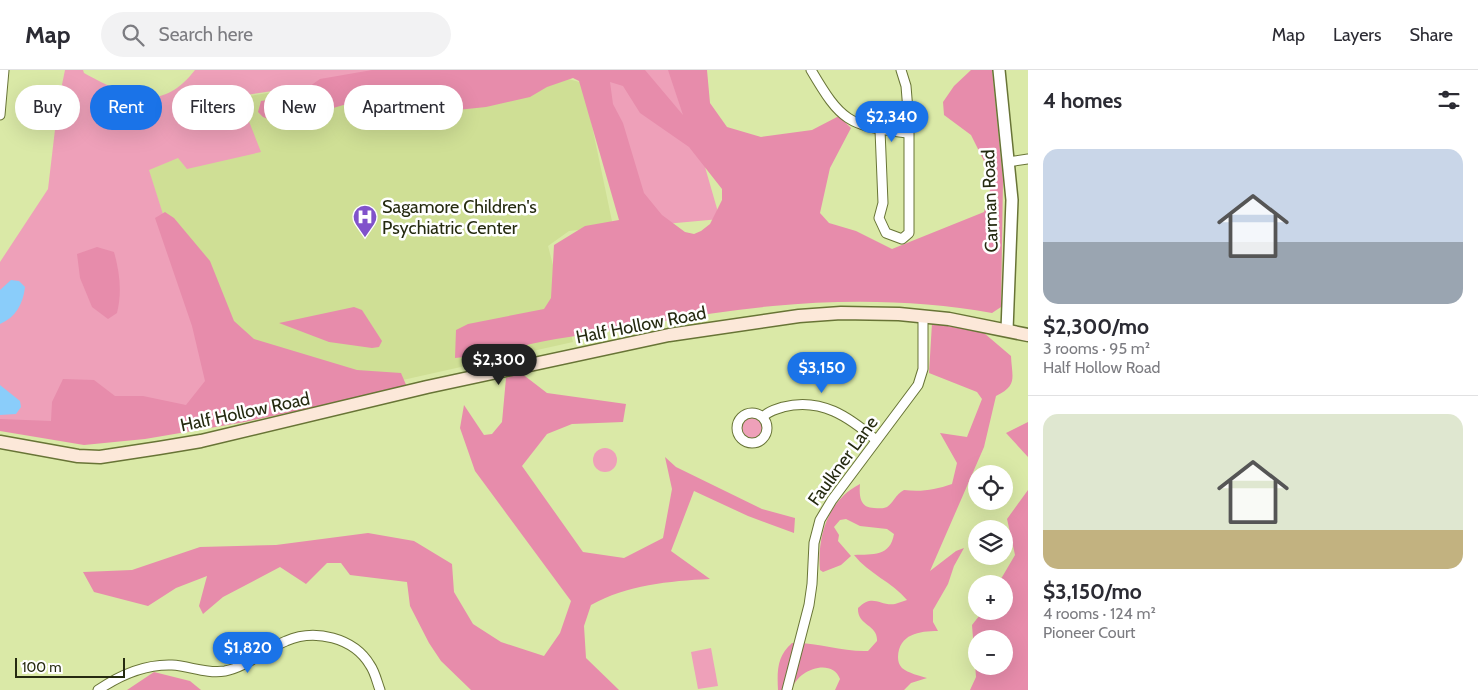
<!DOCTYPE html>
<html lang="en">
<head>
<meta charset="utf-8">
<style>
	body { margin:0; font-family:Cabin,sans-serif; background:#f2f2f3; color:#2b2b33; height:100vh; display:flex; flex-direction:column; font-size:19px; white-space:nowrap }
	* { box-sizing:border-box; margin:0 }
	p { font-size:16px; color:#7c7c81 }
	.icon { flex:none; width:28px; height:28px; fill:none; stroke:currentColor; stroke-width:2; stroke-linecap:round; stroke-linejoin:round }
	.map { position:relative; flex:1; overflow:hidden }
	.drawer { display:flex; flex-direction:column; background:#fff; width:450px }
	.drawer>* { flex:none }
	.top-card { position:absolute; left:15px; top:15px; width:475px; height:45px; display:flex; gap:10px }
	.fabs { position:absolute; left:968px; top:395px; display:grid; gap:10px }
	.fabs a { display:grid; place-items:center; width:45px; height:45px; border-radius:50%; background:#fff; box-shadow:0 5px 20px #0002; font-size:25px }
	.scale { position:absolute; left:15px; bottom:12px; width:110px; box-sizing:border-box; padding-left:5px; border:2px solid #252a10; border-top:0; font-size:14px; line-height:18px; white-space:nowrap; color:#252a10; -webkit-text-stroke:4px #fff; paint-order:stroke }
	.price { position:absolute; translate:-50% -42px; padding:0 11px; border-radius:18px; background:#1a73e8; color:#fff; font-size:16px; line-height:32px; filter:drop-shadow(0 1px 2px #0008) }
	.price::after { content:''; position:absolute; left:50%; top:30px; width:15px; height:11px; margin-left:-8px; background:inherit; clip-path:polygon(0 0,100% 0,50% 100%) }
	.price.current { background:#222; color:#fff }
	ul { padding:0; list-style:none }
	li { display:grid; align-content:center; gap:10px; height:265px; padding:0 15px }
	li+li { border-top:1px solid #e1e1e2 }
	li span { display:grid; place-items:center; height:155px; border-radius:15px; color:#555 }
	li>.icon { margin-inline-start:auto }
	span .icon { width:90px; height:90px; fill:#fffc; stroke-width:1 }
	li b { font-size:21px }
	h2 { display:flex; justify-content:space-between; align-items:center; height:60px; padding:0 15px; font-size:21px }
	.tag { padding:0 18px; border-radius:22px; background:#fff; box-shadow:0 5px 20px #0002; font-size:18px; line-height:45px }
	.tag.current { background:#1a73e8; color:#fff }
	header { display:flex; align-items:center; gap:30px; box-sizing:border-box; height:70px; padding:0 25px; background:#fff; border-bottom:1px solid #e1e1e2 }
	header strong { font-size:24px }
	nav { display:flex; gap:28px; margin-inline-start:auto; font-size:18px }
	.search { width:350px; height:45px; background:#f2f2f3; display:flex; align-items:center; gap:12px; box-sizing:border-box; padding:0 18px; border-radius:28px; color:#7c7c81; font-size:19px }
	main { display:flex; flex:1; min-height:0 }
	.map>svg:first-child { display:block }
	.built { fill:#cfdf95 }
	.green { fill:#eea0b9 }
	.forest { fill:#e78cab; fill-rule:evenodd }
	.water { fill:#8acdfa }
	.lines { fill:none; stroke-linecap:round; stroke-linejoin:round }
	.minor-casing { stroke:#687436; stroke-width:11 }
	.tertiary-casing { stroke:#687436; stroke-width:14 }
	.secondary-casing { stroke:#687436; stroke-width:15 }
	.minor { stroke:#fff; stroke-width:9 }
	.tertiary { stroke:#fff; stroke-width:11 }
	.secondary { stroke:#fce8d9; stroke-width:12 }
	.labels { text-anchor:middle; stroke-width:5; stroke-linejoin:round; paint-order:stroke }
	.street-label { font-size:18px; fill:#252a10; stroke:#fff }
	.poi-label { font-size:18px; fill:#252a10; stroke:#fff; text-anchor:start }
</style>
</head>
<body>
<header>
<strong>Map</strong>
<div class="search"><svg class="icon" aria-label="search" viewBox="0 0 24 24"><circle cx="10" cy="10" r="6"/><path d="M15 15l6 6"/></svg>Search here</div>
<nav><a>Map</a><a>Layers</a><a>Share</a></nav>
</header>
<main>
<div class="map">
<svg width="1028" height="620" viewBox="0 0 1028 620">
	<rect width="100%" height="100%" fill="#dae9a7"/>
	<!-- built -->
	<polygon class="built" points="413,0 565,8 583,13 613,156 569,161 548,176 573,272 228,349 131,45"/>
	<!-- green -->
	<g class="green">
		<path d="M65 0H83L84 3C127 26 160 45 195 0H413L239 26 261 82 187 99 178 88 149 100 228 349 0 358V192L48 119 58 34Z"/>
		<polygon points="581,0 677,0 720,149 632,157"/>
		<circle cx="752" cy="358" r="13"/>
		<circle cx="605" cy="390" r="12"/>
		<polygon points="711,578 718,616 698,619 691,582"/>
	</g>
	<!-- forest -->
	<g class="forest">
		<path d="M372 0H645L683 45 668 0H707L710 33 727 57 761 67 812 60 839 46 851 58 830 98 820 143 829 153 856 161 892 179 984 142 993 109 971 65 944 45 943 32 954 16 971 0H992L1003 111 1001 237 992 243C922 230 844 229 773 236 700 243 628 258 556 269 522 275 489 285 455 288L456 260 468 254 544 239 551 228 554 175 585 156 619 150 579 11 573 8 547 17 530 27 486 37 419 44 381 28 370 27 310 45 281 46 271 50 263 47 258 42 261 31 296 26 320 9ZM610 12 623 16 640 43 689 77 722 119V130L710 154 701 161 694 164 685 162 662 145 644 123 623 53 613 34Z"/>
		<polygon points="165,142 174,148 210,191 234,251 254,269 357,300 401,303 407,317 245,352 145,369 84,375 0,361 0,349 51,351 52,332 63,309 94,310 115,326 143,326 186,335 205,311 192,256 155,148"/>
		<path d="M97 177 114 182C120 203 122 223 117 243L108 249 92 237 80 208 77 184Z"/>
		<polygon points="354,237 362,240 382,271 379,277 372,278 329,272 279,253"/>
		<path d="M932 253 984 263 1011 286C1012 308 1018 315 996 326L984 377 930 501 956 481 964 478 954 496 948 514 933 540V552L938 561C919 561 899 564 898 587 898 591 899 595 902 598 908 603 920 606 927 608L911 613 904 620H835L840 609C832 587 796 600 792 620H778C777 601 777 586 792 573 817 572 842 582 868 581L877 571C878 554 857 556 858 538 873 523 879 536 895 534 899 533 903 531 907 530 892 512 869 504 854 485 873 484 890 487 894 464L887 459 860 456 846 449 840 450 834 457 839 465 838 471 851 486 841 495 823 502 820 500C817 466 828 430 860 414 859 426 860 438 874 438 878 438 883 439 887 437 893 433 896 424 904 420 921 422 935 420 952 414L957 393 940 363 967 367 982 329 977 322 929 303Z"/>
		<path d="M521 303 547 323 626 334 623 352 572 354 547 364 522 396 583 482 624 488 663 468 672 419 665 387 676 397 762 439 795 448 794 463 748 446 694 421 671 481 710 509C669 511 627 515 591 535L584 556 586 588 619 620H471L441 591 429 573 410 536 407 512 350 505 341 493H327L306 514 280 497 223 527 203 544 199 536 207 506 176 518 148 536 94 522 83 502 132 500 200 477 276 475 368 463 414 471 452 494 454 522 473 554 501 572 544 586 560 563 571 531 475 401 460 358 464 335 484 365 492 364 502 352 506 308Z"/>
		<polygon points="1028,352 1028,387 1006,363"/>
		<path d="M1028 420V620H970L976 607 972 555 983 541H1004V514H998L1015 485 1007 449ZM976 569H1004V596H976Z"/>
		<polygon points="154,602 190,611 201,620 127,620"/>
	</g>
	<!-- water -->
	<g class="water">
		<path d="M11 210 19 211 25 217C23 234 16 247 0 254V220Z"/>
		<polygon points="0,315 20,331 21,337 16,344 0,345"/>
	</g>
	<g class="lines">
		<defs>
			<g id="minor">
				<path d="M811 0C841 51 848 56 907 63"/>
				<polyline points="0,45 4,0"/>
				<polyline points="880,60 883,133 879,148 886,163 902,169 909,163 909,53 906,16 901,0"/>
				<polyline points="1008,92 1028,89"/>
				<circle cx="752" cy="358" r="15"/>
				<path d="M763 347C768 341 775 340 783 337 821 327 849 347 876 370"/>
				<path d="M98 620C120 605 145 594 172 595 190 596 206 604 225 601 246 597 267 579 286 571 315 558 354 568 370 595 375 602 377 612 380 620"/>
				<polyline points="787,620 809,535 812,514 814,473 820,450 832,430 918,315 923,299 923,246"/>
			</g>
			<polyline id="tertiary" points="999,0 1012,130 1007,260"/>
			<polyline id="secondary" points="0,372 78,386 100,387 159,378 201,371 427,317 669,265 799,246 841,243 899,244 949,249 1028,265"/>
		</defs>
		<!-- minor casing -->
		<use href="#minor" class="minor-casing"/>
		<!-- tertiary casing -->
		<use href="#tertiary" class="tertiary-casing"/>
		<!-- secondary casing -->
		<use href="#secondary" class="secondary-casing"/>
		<!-- minor -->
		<use href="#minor" class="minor"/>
		<!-- tertiary -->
		<use href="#tertiary" class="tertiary"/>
		<!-- secondary -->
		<use href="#secondary" class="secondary"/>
	</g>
	<!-- icons -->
	<defs>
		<symbol id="hospital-pin" viewBox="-11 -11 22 30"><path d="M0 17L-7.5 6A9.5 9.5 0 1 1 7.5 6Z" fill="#8152cb" stroke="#fff"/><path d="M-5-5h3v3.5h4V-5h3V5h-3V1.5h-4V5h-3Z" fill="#fff"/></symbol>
	</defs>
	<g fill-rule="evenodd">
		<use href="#hospital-pin" x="351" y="133" width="28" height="38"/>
	</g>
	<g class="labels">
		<!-- street labels -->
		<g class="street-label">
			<text transform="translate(990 131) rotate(-92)" y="6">Carman Road</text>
			<text transform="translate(641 255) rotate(-11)" y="6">Half Hollow Road</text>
			<text transform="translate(245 342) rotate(-12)" y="6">Half Hollow Road</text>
			<text transform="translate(843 391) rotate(-54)" y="6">Faulkner Lane</text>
		</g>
		<!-- poi labels -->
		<g class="poi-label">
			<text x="382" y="143">Sagamore Children's<tspan x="382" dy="21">Psychiatric Center</tspan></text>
		</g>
	</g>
</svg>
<div class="fabs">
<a><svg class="icon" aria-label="locate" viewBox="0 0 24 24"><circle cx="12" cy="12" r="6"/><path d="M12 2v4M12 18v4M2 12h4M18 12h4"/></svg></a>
<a><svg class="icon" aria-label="layers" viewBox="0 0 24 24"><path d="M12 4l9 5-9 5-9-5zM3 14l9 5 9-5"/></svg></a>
<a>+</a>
<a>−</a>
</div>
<div class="scale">100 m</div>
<b class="price" style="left:892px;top:73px">$2,340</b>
<b class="price current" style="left:499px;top:316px">$2,300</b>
<b class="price" style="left:822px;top:324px">$3,150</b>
<b class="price" style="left:248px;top:604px">$1,820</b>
<div class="top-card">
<a class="tag">Buy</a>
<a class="tag current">Rent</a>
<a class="tag">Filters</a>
<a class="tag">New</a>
<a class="tag">Apartment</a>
</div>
</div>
<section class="drawer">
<h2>4 homes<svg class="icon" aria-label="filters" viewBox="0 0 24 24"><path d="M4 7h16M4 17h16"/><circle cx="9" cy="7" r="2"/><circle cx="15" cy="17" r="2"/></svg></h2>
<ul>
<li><span style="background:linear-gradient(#c9d6e8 60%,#9aa5b1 0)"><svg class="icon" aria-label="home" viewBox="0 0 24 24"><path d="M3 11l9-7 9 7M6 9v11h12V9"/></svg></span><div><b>$2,300/mo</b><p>3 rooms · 95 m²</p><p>Half Hollow Road</p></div></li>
<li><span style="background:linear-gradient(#dfe7d0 75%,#c2b280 0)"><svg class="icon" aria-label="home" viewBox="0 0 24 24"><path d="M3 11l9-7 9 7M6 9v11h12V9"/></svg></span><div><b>$3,150/mo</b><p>4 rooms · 124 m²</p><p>Pioneer Court</p></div></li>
</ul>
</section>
</main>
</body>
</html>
